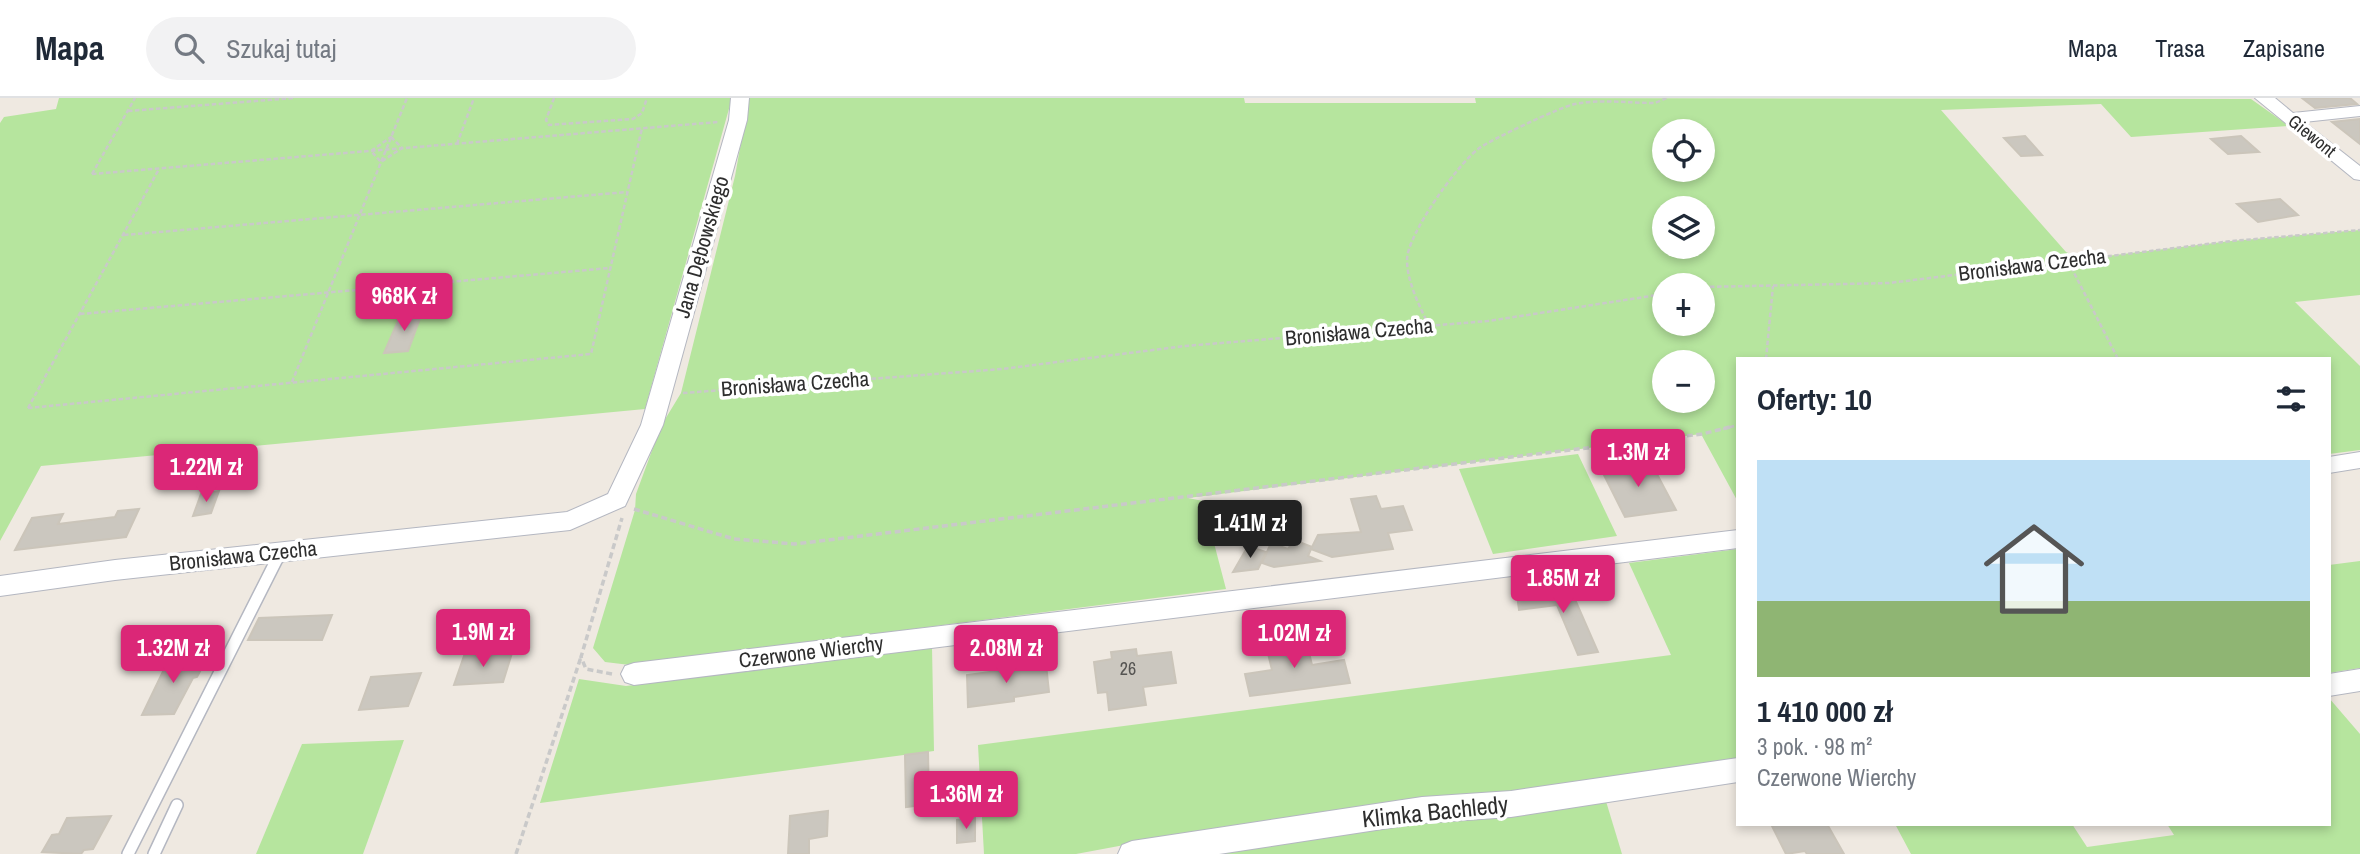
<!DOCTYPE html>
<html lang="pl">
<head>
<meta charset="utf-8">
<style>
	body { margin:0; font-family:"Archivo Narrow",sans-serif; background:#f2f2f3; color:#1f2937; height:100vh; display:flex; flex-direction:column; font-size:26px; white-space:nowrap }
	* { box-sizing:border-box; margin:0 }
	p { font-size:23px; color:#747a83 }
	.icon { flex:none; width:38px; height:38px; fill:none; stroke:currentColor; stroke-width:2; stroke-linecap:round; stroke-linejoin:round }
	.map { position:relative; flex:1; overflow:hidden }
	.details { position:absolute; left:1736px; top:259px; width:595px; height:469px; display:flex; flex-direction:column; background:#fff; border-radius:0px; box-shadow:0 4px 10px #0003 }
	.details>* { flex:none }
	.buttons { position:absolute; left:1652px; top:21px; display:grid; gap:14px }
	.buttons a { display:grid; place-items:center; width:63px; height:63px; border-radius:50%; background:#fff; box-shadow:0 4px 10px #0003; font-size:35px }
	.price { position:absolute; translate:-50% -60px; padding:0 16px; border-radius:7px; background:#db2777; color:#fff; font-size:23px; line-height:46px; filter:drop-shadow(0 2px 4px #0008) }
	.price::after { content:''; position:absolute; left:50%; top:42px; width:21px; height:16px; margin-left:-10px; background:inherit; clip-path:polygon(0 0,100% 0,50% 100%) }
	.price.active { background:#222; color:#fff }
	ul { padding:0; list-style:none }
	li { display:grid; align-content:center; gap:14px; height:371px; padding:0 21px }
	li span { display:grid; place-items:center; height:217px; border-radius:0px; color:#555 }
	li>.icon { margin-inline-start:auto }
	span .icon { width:126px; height:126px; fill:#fffc; stroke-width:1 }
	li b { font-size:30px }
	h2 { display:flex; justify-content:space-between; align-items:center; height:84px; padding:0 21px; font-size:30px }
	header { display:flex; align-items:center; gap:42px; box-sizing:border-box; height:98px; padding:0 35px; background:#fff; border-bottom:2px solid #e0e1e3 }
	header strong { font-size:33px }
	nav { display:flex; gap:38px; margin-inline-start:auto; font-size:24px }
	.search { width:490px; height:63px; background:#f2f2f3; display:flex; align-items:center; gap:18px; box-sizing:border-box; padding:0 24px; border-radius:38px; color:#747a83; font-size:26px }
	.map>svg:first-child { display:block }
	.green { fill:#b6e59e; fill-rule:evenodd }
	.building { fill:#cbc7bf; stroke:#cbc5ba; stroke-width:2 }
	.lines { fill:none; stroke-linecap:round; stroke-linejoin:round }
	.lane-casing { stroke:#b4b7c1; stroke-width:14 }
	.street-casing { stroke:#b4b7c1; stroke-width:2 }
	.path-far1 { stroke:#c9c9c9; stroke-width:2.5; stroke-dasharray:4.5 2.5; stroke-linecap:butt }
	.path { stroke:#c9c9c9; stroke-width:3.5; stroke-dasharray:6 3.5; stroke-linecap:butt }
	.lane { stroke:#fff; stroke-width:11 }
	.street { fill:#fff; fill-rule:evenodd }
	.labels { text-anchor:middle; stroke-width:7; stroke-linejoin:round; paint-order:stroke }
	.far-street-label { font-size:18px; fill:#2e2e2e; stroke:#fff }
	.number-label { font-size:18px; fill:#555452 }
	.street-label { font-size:21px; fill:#2e2e2e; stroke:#fff }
	.near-street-label { font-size:24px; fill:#2e2e2e; stroke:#fff }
</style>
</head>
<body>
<header>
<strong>Mapa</strong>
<div class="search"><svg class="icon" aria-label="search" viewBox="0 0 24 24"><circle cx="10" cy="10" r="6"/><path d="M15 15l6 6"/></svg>Szukaj tutaj</div>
<nav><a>Mapa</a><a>Trasa</a><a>Zapisane</a></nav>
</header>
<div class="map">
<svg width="2360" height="756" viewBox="0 0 2360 756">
	<rect width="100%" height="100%" fill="#efe9e1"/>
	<!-- green -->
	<g class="green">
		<polygon points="59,0 732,0 645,311 41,368 0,443 0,25 4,19 56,11"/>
		<path d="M749 0H1244L1245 5H1476L1475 0 2251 1 2289 28 2131 39 2101 6 1941 12 2066 154 2082 161 2231 143 2360 132V197L2295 204 2360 268V352L2329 356V261H1738V404L1701 336 1188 400 1203 403 1226 491 630 567 605 564 593 550 635 412 636 396 661 328 681 295 735 78ZM1664 33H1703V72H1664ZM1664 110H1703V149H1664ZM1664 187H1703V226H1664ZM1664 264H1703V303H1664Z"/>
		<polygon points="1578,356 1617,438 1493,456 1459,371"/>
		<polygon points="1738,451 1738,660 1434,704 1221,729 1076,756 984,756 978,647 1671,557 1629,465"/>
		<polygon points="2360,463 2360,570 2329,575 2329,467"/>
		<polygon points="932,549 934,653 540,705 579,581 626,588"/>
		<polygon points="2329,600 2360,636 2360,756 1911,756 1895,726 2072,726 2087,749 2174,737 2167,726 2329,726"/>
		<polygon points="404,642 363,756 256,756 302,646"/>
		<polygon points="1605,700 1622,756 1204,756 1314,729"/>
	</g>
	<!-- building -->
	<g class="building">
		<polygon points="2302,0 2350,0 2357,6 2315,10"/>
		<polygon points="2360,21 2360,46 2332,24"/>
		<polygon points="2025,38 2042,57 2021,58 2004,40"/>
		<polygon points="2241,38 2259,54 2228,56 2211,41"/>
		<polygon points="2280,101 2298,117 2258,124 2237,106"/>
		<polygon points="422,215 408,253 384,255 401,216"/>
		<polygon points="1650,363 1676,412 1625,419 1600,369"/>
		<polygon points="219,393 211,415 193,418 201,396"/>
		<polygon points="1376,398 1381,411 1403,408 1412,432 1388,435 1393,451 1332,459 1311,451 1308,458 1320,463 1274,469 1262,465 1271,445 1288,451 1294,442 1312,449 1318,437 1361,434 1351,401"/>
		<polygon points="139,411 126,439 15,452 32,420 63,416 58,426 115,419 118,413"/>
		<polygon points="1248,448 1266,454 1258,471 1233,474"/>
		<polygon points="1566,490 1570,490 1598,554 1578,557 1557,507 1519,512 1517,497"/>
		<polygon points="332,517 322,542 248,542 259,520"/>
		<polygon points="1305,538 1312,567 1344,562 1350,585 1250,598 1245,576 1272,572 1265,543"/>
		<polygon points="1136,551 1137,558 1171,554 1176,585 1143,589 1146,607 1109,612 1107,594 1098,595 1094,564 1112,561 1111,554"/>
		<polygon points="512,555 503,584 454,587 464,558"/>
		<polygon points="189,556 197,556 203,568 197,579 193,580 174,616 142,617 169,561 183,561"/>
		<polygon points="1046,566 1049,594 1014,599 1014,603 968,609 967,577"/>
		<polygon points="421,575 408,608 359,612 371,579"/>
		<polygon points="928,654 929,706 906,709 905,657"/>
		<polygon points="828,713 827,738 809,741 809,756 788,756 790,718"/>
		<polygon points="111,718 93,751 84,752 81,756 42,754 52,737 59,736 67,720"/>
		<polygon points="975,720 975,743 957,745 957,722"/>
		<polygon points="1771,726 1827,726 1844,756 1807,756 1805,753 1786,756"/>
	</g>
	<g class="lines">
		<defs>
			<g id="lane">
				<polyline points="128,756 280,455"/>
				<polyline points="154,756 177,707"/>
			</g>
			<g id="street">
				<polygon points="731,0 749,0 747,22 663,327 625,408 570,432 115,482 0,498 0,478 115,462 567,414 608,396 641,327 729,22"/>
				<polygon points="2255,0 2275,0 2293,15 2360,8 2360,18 2304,24 2360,68 2360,82 2354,81"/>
				<polygon points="2360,354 2360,370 2329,375 2329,359"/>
				<polygon points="1738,432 1738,450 634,587 625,584 621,576 625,568 634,565"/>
				<polygon points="2360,571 2360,593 2329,598 2329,576"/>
				<polygon points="1738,660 1738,684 1511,719 1422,725 1219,756 1118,756 1122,747 1132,743 1422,699 1511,693"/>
			</g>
		</defs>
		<!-- lane casing -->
		<use href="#lane" class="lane-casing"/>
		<!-- street casing -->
		<use href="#street" class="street-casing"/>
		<!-- path-far1 -->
		<g class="path-far1">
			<polyline points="554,0 546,22 549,27 633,21 642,15 647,0"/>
			<polyline points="128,13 294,0"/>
			<polygon points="391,39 402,50 381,64 371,53"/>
			<polyline points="457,46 474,0"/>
			<polyline points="92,76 718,24"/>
			<polyline points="92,76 135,0"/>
			<polyline points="124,137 627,94"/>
			<polyline points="2068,163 2118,261"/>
			<polyline points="1703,189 1889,185 2232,143 2360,132"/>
			<polyline points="80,216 610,170"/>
			<path d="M1429 228C1420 209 1407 184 1407 162 1407 137 1457 67 1478 51 1490 42 1560 9 1575 6 1599 1 1630 5 1655 5L1667 0"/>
			<polyline points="1766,261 1773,188"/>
			<polyline points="292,284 407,0"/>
			<polyline points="683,295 1002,271 1185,248 1488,223 1664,196"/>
			<polyline points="28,310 591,256 642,30"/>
			<polyline points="28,310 159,71"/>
			<polyline points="1723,331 1738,327"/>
		</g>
		<!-- path -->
		<g class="path">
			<polyline points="634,411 734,441 795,446 1702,336 1730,329"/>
			<polyline points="612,576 586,571 581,559 622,420"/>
			<polyline points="516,756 581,559"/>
		</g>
		<!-- lane -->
		<use href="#lane" class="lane"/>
		<!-- street -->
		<use href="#street" class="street"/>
	</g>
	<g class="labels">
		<!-- far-street labels -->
		<g class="far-street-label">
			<text transform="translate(2312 38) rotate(39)" y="6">Giewont</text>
		</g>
		<!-- number labels -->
		<g class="number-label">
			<text x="1128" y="577">26</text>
		</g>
		<!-- street labels -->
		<g class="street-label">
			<text transform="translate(702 149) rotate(-74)" y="7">Jana Dębowskiego</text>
			<text transform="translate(2032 167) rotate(-7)" y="7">Bronisława Czecha</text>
			<text transform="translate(1359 234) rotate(-5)" y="7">Bronisława Czecha</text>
			<text transform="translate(795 286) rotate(-4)" y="7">Bronisława Czecha</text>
			<text transform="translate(243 458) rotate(-6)" y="7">Bronisława Czecha</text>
			<text transform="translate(811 554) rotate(-7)" y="7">Czerwone Wierchy</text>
		</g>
		<!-- near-street labels -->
		<g class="near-street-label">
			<text transform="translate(1435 714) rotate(-6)" y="8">Klimka Bachledy</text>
		</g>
	</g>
</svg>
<div class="buttons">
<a><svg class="icon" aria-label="locate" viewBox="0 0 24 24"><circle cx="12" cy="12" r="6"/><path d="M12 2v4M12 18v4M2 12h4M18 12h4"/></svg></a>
<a><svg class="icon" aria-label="layers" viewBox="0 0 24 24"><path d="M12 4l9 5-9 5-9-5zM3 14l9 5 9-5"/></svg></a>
<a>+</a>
<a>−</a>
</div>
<b class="price" style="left:404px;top:235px">968K zł</b>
<b class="price" style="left:1638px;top:391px">1.3M zł</b>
<b class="price" style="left:206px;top:406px">1.22M zł</b>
<b class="price active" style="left:1250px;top:462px">1.41M zł</b>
<b class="price" style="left:1563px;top:517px">1.85M zł</b>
<b class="price" style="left:483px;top:571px">1.9M zł</b>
<b class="price" style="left:1294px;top:572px">1.02M zł</b>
<b class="price" style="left:173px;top:587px">1.32M zł</b>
<b class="price" style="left:1006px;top:587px">2.08M zł</b>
<b class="price" style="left:966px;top:733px">1.36M zł</b>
<section class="details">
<h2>Oferty: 10<svg class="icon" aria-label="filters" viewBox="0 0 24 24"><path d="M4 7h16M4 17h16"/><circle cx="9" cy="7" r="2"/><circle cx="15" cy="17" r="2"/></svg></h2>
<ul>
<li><span style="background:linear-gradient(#bfe0f5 65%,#8fb573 0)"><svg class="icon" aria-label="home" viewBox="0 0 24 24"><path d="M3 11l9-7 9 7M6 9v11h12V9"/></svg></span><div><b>1 410 000 zł</b><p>3 pok. · 98 m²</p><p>Czerwone Wierchy</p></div></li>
</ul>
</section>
</div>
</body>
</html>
